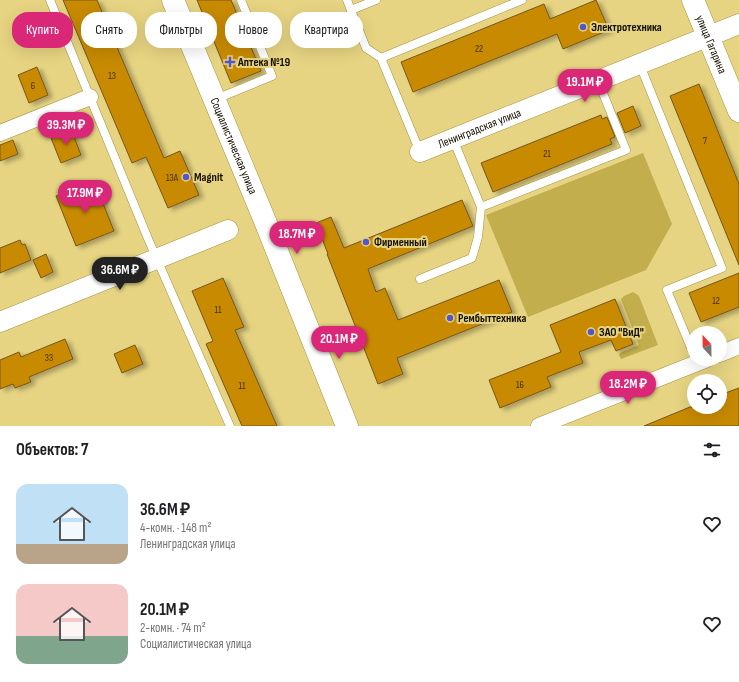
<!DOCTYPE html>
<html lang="ru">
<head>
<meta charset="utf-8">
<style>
	body { margin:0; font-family:"Sofia Sans Condensed",sans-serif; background:#f6f6f6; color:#202124; height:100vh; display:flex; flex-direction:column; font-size:15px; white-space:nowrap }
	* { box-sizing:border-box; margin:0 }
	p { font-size:13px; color:#757577 }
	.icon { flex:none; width:22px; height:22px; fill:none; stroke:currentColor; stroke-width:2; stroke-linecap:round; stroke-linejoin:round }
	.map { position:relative; height:426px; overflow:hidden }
	.side { display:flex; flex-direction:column; background:#fff; flex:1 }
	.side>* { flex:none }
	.banner { position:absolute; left:12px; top:12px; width:400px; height:36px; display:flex; gap:8px }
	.needle { width:26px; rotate:338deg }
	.fabs { position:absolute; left:687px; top:326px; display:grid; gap:8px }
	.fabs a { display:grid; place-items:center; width:40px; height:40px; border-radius:50%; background:#fff; box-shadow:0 4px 16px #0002; font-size:20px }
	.price { position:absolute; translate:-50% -34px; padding:0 9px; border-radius:14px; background:#db2777; color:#fff; font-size:13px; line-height:26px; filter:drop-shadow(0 1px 2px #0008) }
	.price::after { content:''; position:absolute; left:50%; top:24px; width:12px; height:9px; margin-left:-6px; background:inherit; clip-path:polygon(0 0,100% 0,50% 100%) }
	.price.selected { background:#222; color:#fff }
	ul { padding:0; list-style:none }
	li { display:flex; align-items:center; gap:12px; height:100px; padding:0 16px }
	li span { display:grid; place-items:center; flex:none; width:112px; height:80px; border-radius:12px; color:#555 }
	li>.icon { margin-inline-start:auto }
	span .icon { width:48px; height:48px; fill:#fffc; stroke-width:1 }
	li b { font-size:17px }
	h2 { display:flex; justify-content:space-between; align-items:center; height:48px; padding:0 16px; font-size:17px }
	.tag { padding:0 14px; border-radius:16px; background:#fff; box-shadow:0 4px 16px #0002; font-size:14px; line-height:36px }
	.tag.selected { background:#db2777; color:#fff }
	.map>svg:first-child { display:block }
	.green { fill:#c3ae4d }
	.building { fill:#c88a00; stroke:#76551e; filter:url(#shadow) }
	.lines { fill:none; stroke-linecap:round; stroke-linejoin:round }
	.service-casing { stroke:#a59341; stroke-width:9 }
	.minor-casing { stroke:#a59341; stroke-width:17 }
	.tertiary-casing { stroke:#a59341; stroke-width:21 }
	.secondary-casing { stroke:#a59341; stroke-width:23 }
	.service { stroke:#fff; stroke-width:8 }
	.minor { stroke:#fff; stroke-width:16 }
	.tertiary { stroke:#fff; stroke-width:20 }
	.secondary { stroke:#fff; stroke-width:22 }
	.poi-dot { fill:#5255cc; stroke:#e6d482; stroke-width:1.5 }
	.labels { text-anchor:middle; stroke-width:4; stroke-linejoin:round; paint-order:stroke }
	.number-label { font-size:10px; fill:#412d00 }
	.poi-label { font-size:12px; font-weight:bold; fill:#140e00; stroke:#e6d482; text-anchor:start }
	.street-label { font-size:12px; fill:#140e00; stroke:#e6d482 }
</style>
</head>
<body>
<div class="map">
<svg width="739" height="426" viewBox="0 0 739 426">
	<defs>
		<filter id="shadow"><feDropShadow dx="4.5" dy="2.5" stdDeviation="2" flood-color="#0004"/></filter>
	</defs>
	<rect width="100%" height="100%" fill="#e6d482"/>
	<!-- green -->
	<g class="green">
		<polygon points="643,153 672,224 646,270 528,317 486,215"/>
		<polygon points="633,292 639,296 658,345 621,359 619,355 620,353 639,345 621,299 624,296"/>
	</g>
	<!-- building -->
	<g class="building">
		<polygon points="63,0 97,0 164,158 180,151 199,195 168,208 146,157 132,163"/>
		<polygon points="197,0 231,0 261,71 231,83"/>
		<polygon points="596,0 609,30 563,49 557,34 413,92 401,62 544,4 550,19"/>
		<polygon points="37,67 48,95 29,103 18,75"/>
		<polygon points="699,84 739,184 739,265 670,96"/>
		<polygon points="633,106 641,126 625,133 617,113"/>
		<polygon points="601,115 602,119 607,117 615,137 610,139 612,144 493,192 481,163"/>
		<polygon points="71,129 81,155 61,163 51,138"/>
		<polygon points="13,140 18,154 0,161 0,145"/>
		<polygon points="94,181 114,231 76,246 56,196"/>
		<polygon points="462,200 473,226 368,269 376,292 385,288 398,320 499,280 512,312 397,358 403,374 378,384 327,254 328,254 316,223 331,217 344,248"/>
		<polygon points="20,240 22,245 25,244 31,260 0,273 0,248"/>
		<polygon points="46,254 53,272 41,278 33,260"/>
		<polygon points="739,273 739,307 701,322 689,293"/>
		<polygon points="223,278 244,327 235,330 277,426 242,426 206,344 213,341 192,291"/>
		<polygon points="615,299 633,344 616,351 611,340 579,352 583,363 547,377 551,387 500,408 489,380 561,352 550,325"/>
		<polygon points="65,339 73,359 29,377 31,382 15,388 13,384 0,389 0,360 19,352 21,357"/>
		<polygon points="135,345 143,364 122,373 114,354"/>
		<polygon points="739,388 739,426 644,426 690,407 720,407 720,395"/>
	</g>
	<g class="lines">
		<defs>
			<g id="service">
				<polyline points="50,0 149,241 230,426"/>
				<polyline points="347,0 366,48 381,58"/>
				<polyline points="351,10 376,0"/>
				<polyline points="640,65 722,268 667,290 694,355"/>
				<polyline points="216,99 272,76 241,0"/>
				<polyline points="420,152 381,58 522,0"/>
				<polyline points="481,207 626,150 598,81"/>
				<polyline points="420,279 472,258 478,237 481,207 453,139"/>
			</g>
			<g id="minor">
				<polyline points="0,133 90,97"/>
				<polyline points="720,354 739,346"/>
				<polyline points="539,426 707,359"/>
			</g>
			<g id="tertiary">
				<path id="s1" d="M420 152 739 24"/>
				<polyline points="0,322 228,230"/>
			</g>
			<g id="secondary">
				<path id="s2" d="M173 0 263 216 347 426"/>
				<path id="s3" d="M693 0 739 111"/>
			</g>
		</defs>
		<!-- service casing -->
		<use href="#service" class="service-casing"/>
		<!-- minor casing -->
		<use href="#minor" class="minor-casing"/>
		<!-- tertiary casing -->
		<use href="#tertiary" class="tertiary-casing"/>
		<!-- secondary casing -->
		<use href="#secondary" class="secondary-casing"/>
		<!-- service -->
		<use href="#service" class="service"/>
		<!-- minor -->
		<use href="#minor" class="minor"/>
		<!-- tertiary -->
		<use href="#tertiary" class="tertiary"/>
		<!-- secondary -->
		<use href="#secondary" class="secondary"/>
	</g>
	<!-- markers -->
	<g class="poi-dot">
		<circle cx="583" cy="27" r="4"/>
		<path d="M228 56h4v4h4v4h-4v4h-4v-4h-4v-4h4z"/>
		<circle cx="186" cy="177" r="4"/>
		<circle cx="366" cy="242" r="4"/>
		<circle cx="450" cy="318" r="4"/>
		<circle cx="591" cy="332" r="4"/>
	</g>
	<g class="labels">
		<!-- number labels -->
		<g class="number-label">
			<text x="479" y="52">22</text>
			<text x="112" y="79">13</text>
			<text x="33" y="89">6</text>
			<text x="705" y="144">7</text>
			<text x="547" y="157">21</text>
			<text x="172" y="181">13А</text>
			<text x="716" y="304">12</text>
			<text x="218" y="313">11</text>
			<text x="49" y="361">33</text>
			<text x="520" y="388">16</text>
			<text x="242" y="389">11</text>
		</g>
		<!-- poi labels -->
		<g class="poi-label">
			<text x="591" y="31">Электротехника</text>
			<text x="238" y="66">Аптека №19</text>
			<text x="194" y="181">Magnit</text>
			<text x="374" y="246">Фирменный</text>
			<text x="458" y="322">Рембыттехника</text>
			<text x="599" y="336">ЗАО "ВиД"</text>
		</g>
		<!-- street labels -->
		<g class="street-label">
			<text dy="4" stroke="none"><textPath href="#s3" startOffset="48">улица Гагарина</textPath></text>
			<text dy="4" stroke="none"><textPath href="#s1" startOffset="64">Ленинградская улица</textPath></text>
			<text dy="4" stroke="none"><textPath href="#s2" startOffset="158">Социалистическая улица</textPath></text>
		</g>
	</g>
</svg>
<div class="fabs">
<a><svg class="needle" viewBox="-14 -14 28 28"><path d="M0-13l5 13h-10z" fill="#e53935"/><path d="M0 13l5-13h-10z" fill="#757577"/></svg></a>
<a><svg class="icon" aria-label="locate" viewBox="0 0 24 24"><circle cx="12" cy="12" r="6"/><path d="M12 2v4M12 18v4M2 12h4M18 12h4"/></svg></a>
</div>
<b class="price" style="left:585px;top:103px">19.1M ₽</b>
<b class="price" style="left:66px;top:146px">39.3M ₽</b>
<b class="price" style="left:85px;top:214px">17.9M ₽</b>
<b class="price" style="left:297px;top:255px">18.7M ₽</b>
<b class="price selected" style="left:120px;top:291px">36.6M ₽</b>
<b class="price" style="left:339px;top:360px">20.1M ₽</b>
<b class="price" style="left:628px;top:405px">18.2M ₽</b>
<div class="banner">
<a class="tag selected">Купить</a>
<a class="tag">Снять</a>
<a class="tag">Фильтры</a>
<a class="tag">Новое</a>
<a class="tag">Квартира</a>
</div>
</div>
<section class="side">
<h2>Объектов: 7<svg class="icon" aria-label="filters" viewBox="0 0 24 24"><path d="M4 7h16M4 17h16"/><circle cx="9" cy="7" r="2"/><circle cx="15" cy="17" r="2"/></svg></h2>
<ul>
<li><span style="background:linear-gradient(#bfe0f5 75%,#b9a48a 0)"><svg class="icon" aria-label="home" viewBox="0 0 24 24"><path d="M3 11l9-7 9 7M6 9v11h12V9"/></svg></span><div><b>36.6M ₽</b><p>4-комн. · 148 m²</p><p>Ленинградская улица</p></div><svg class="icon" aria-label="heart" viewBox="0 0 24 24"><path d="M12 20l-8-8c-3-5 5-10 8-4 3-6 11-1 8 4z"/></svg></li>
<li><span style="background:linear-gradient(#f6c9c9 65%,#7fa58c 0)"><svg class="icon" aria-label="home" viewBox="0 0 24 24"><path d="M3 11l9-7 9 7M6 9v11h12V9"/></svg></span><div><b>20.1M ₽</b><p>2-комн. · 74 m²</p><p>Социалистическая улица</p></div><svg class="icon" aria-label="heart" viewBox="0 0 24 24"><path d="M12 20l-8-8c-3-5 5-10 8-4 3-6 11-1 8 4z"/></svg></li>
</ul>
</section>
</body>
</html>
